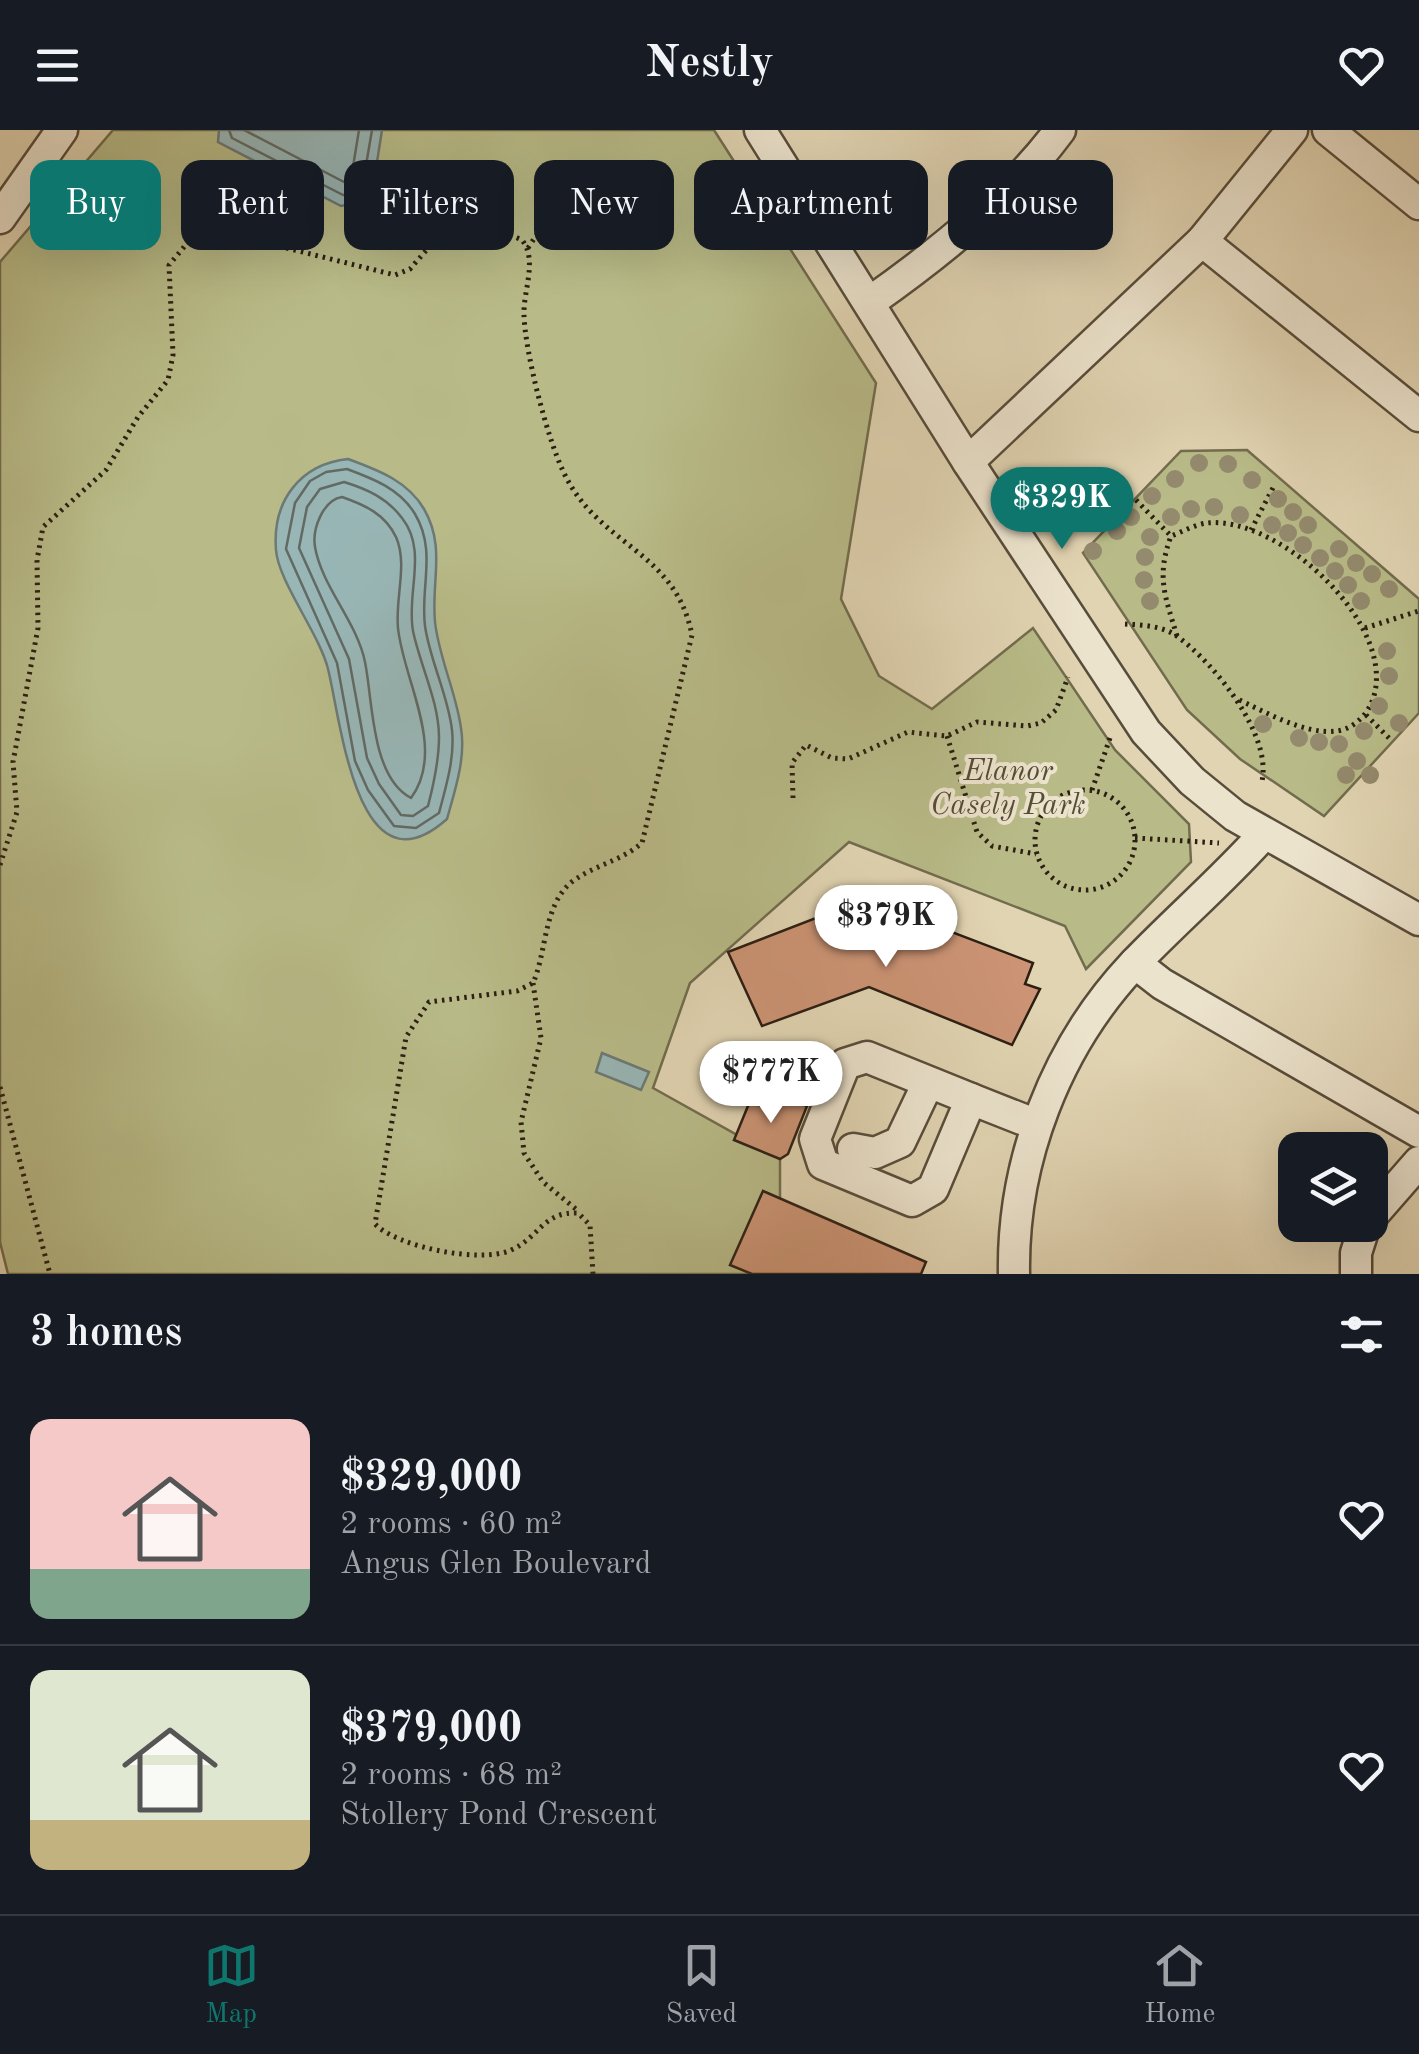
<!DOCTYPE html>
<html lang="en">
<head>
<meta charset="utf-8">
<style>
	body { margin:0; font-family:"Old Standard TT",serif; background:#20242c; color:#f1f3f6; height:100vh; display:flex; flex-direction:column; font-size:38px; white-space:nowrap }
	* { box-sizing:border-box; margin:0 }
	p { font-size:32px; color:#9ea1a6 }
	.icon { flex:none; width:55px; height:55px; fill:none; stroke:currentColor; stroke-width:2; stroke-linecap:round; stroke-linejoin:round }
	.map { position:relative; height:1144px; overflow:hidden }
	.drawer { display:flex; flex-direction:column; background:#171b24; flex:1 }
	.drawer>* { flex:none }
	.hud { position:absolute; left:30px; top:30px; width:1360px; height:90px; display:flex; gap:20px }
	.fabs { position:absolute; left:1278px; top:1002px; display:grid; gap:20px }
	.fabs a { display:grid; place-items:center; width:110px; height:110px; border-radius:20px; background:#171b24; box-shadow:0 10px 40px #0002; font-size:50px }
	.price { position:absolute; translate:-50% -85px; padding:0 22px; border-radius:35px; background:#fff; color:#222; font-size:32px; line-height:65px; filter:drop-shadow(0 2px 5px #0008) }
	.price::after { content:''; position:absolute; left:50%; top:60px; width:30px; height:22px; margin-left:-15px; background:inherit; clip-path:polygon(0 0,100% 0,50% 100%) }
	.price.current { background:#0f766e; color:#fff }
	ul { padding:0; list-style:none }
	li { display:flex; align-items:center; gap:30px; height:250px; padding:0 30px }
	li+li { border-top:2px solid #363941 }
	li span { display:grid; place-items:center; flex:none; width:280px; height:200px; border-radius:20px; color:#555 }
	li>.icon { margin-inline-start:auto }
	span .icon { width:120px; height:120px; fill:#fffc; stroke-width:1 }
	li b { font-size:42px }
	h2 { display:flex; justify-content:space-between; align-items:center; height:120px; padding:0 30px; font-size:42px }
	.chip { padding:0 35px; border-radius:20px; background:#171b24; box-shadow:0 10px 40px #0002; font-size:35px; line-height:90px }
	.chip.current { background:#0f766e; color:#fff }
	header { display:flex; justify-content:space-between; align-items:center; height:130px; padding:0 30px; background:#171b24; font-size:45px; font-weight:600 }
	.tabs { display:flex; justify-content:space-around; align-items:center; height:140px; border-top:2px solid #363941; background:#171b24; font-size:28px; color:#9ea1a6 }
	.tabs a { display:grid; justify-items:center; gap:5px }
	.tabs .current { color:#0f766e }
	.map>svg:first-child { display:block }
	.green { fill:#b8bb88; stroke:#726c4e; stroke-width:2.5 }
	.water { fill:#98b6b6; stroke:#6c7975; stroke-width:2.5 }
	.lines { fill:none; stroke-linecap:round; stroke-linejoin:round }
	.shore { stroke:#626a64; stroke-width:2.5 }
	.building { fill:#cc9475; stroke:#2b1e13; stroke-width:2.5 }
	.minor-casing { stroke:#584c3b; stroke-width:35 }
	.path { stroke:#2b1e13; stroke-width:5; stroke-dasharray:2.5 5; stroke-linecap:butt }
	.minor { stroke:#ece3cd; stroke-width:30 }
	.tree { fill:#948a6e }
	.labels { text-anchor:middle; stroke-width:8; stroke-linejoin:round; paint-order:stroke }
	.park-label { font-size:30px; font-style:italic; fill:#554d36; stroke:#ece3cd }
</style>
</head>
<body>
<header><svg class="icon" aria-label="menu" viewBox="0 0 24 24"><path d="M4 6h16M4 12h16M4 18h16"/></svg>Nestly<svg class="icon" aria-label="heart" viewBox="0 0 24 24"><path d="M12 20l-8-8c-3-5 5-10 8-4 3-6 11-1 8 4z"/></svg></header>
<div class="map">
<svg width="1419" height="1144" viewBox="0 0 1419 1144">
	<rect width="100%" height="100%" fill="#e1d4b2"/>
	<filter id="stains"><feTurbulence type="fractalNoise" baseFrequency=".002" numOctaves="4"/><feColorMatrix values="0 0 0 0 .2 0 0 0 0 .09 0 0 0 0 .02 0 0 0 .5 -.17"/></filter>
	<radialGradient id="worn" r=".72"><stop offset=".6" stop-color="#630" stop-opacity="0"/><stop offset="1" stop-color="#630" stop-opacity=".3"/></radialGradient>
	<!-- green -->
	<g class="green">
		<polygon points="113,0 714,0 876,253 841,469 879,546 932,579 1033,498 1115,620 1189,694 1191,732 1086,839 1065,796 849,712 690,853 653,958 780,1029 780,1144 8,1144 0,1112 0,132"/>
		<polygon points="1247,320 1419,469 1419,583 1324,686 1240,629 1187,580 1083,423 1181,321"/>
	</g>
	<!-- water -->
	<g class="water">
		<polygon points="219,0 382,0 374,51 362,72 341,76 218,12"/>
		<path d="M348 329C377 340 407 350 424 379 446 417 431 451 435 492 439 528 456 562 461 598 466 628 455 660 447 689 357 769 341 590 328 539 320 505 278 451 276 420 272 370 301 334 348 329Z"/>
		<polygon points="602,923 649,942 641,960 596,942"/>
	</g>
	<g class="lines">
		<!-- shore -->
		<g class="shore">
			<polyline points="229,0 232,8 343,65 356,62 364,47 372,0"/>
			<polyline points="244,0 344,52 352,43 359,0"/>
			<path d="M347 339C374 349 400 359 415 384 437 421 420 457 425 496 430 531 448 565 452 600 455 628 446 656 439 683L416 698 394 696 368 660 355 631 337 533 286 419 295 373 310 351 326 342Z"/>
			<path d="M344 352C367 359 387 368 402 388 428 421 406 463 413 501 420 535 439 572 439 607 439 631 434 653 428 676L413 686 401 685 379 654 367 628 349 529 299 418 307 377 320 359Z"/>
			<path d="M342 367C365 375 385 384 396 407 408 434 395 468 398 498 403 550 447 619 411 668 371 647 373 571 365 532 357 492 322 457 315 417 312 399 323 370 342 367Z"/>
		</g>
	</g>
	<!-- building -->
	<g class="building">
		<polygon points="865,769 1033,833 1025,854 1040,859 1012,915 869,857 762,896 728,822"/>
		<polygon points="772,962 807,976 788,1024 780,1029 734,1010 750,971 765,978"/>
		<polygon points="763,1061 926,1132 921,1144 752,1144 730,1135"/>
	</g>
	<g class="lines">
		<defs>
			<g id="minor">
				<polyline points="760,0 968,332 1146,602 1192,651 1235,686 1419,790"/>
				<polyline points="1328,0 1419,74"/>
				<polyline points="0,88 62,0"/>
				<polyline points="1202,111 1419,286"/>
				<path d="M870 172C934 127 1013 64 1060 0"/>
				<polyline points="968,332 1202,111 1292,0"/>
				<polyline points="1135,833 1162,854 1419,1002"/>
				<polygon points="867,927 971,969 933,1059 912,1071 823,1034 815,1009 845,934"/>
				<polyline points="971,969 1037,995"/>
				<polyline points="853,1019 875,1023 900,1012 928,953"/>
				<polyline points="1370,1088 1419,1032"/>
				<path d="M1014 1144C1012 1031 1056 917 1133 835 1176 790 1223 750 1264 704"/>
				<polyline points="1356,1144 1356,1123 1365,1095"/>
			</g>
		</defs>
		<!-- minor casing -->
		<use href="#minor" class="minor-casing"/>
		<!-- path -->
		<g class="path">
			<polyline points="528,118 545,92 540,47"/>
			<polyline points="1136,370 1171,406"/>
			<polyline points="1251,400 1275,354"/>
			<path d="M1125 494C1143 495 1164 496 1178 507 1215 534 1272 605 1262 651"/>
			<polyline points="1365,498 1419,481"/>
			<path d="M1177 506C1165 466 1156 447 1171 406 1182 402 1196 394 1207 393 1280 385 1404 500 1371 574 1365 587 1351 600 1336 601 1304 605 1264 581 1235 568"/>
			<polyline points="1366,585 1392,611"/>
			<polyline points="947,606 977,702 992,716 1036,724"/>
			<circle cx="1085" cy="710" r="50"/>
			<polyline points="1092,660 1110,608"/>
			<polyline points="793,668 792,633 806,615 832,628 848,629 908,602 947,606 977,592 1027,596 1041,593 1056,580 1068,547"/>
			<polyline points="1135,708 1219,713"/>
			<path d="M0 735 17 682 13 632 38 498 37 430 43 397 106 340 138 287 168 250 173 225 169 135 194 105 218 101 395 145 410 139 442 102 488 95 522 110C538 130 523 161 524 185 525 222 547 307 563 341 598 417 675 419 692 505L642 713C621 731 595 735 573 751 543 774 547 822 533 853L517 861 429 872 406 907 375 1094C397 1117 481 1134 511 1120 539 1108 543 1081 578 1083L590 1095 593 1144"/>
			<polyline points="533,853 541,908 521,992 524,1023 543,1052 577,1080"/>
			<polyline points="0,957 50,1144"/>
		</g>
		<!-- minor -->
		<use href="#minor" class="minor"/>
	</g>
	<!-- trees -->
	<g class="tree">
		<circle cx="1199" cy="333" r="9"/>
		<circle cx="1228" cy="334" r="9"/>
		<circle cx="1175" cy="349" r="9"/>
		<circle cx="1252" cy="350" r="9"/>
		<circle cx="1152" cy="366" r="9"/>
		<circle cx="1278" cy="369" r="9"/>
		<circle cx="1214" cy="377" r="9"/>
		<circle cx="1191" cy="379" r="9"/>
		<circle cx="1293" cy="382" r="9"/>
		<circle cx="1240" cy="385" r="9"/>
		<circle cx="1131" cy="387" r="9"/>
		<circle cx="1171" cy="387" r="9"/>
		<circle cx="1272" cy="395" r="9"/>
		<circle cx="1308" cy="395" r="9"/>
		<circle cx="1117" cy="401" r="9"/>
		<circle cx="1288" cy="403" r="9"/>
		<circle cx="1150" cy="407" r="9"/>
		<circle cx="1303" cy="415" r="9"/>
		<circle cx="1339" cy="419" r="9"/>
		<circle cx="1093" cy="421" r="9"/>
		<circle cx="1145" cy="427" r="9"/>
		<circle cx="1320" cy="428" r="9"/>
		<circle cx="1356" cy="433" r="9"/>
		<circle cx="1335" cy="441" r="9"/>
		<circle cx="1372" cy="444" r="9"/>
		<circle cx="1144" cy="450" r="9"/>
		<circle cx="1348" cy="455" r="9"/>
		<circle cx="1389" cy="459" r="9"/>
		<circle cx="1150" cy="471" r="9"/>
		<circle cx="1361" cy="471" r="9"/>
		<circle cx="1387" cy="521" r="9"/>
		<circle cx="1389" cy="546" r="9"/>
		<circle cx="1379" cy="576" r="9"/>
		<circle cx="1399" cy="593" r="9"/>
		<circle cx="1263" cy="594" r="9"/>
		<circle cx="1364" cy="601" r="9"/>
		<circle cx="1299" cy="608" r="9"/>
		<circle cx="1319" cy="612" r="9"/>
		<circle cx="1339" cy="614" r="9"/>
		<circle cx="1357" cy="631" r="9"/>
		<circle cx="1346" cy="645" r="9"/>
		<circle cx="1370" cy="645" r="9"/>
	</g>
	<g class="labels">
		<!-- park labels -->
		<g class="park-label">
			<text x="1008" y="650">Elanor<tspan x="1008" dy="34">Casely Park</tspan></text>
		</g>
	</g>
	<rect width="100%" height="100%" filter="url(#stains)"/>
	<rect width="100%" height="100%" fill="url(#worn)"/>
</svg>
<div class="fabs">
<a><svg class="icon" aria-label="layers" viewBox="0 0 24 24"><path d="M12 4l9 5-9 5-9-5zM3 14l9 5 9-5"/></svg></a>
</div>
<b class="price current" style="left:1062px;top:422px">$329K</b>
<b class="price" style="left:886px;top:840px">$379K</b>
<b class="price" style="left:771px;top:996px">$777K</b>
<div class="hud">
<a class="chip current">Buy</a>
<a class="chip">Rent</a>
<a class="chip">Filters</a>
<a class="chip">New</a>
<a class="chip">Apartment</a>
<a class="chip">House</a>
</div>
</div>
<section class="drawer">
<h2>3 homes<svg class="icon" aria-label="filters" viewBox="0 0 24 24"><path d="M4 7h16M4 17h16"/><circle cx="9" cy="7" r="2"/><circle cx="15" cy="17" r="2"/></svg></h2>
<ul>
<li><span style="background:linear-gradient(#f6c9c9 75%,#7fa58c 0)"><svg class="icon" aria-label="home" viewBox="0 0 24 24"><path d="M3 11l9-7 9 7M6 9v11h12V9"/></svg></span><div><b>$329,000</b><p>2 rooms · 60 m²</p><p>Angus Glen Boulevard</p></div><svg class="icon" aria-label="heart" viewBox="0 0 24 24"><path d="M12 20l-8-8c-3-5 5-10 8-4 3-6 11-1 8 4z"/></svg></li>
<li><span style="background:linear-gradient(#dfe7d0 75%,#c2b280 0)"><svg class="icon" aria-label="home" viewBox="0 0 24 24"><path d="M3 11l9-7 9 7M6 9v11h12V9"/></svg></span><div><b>$379,000</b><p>2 rooms · 68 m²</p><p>Stollery Pond Crescent</p></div><svg class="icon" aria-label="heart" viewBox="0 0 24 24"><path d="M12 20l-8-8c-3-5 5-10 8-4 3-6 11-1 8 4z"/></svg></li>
</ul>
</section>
<nav class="tabs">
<a class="current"><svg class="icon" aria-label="map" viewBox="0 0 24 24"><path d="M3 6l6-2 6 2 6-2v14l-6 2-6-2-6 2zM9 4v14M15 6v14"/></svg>Map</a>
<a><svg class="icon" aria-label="saved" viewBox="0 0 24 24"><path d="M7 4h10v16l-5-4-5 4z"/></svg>Saved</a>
<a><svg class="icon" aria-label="home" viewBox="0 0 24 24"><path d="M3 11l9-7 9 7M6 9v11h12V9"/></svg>Home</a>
</nav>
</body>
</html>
